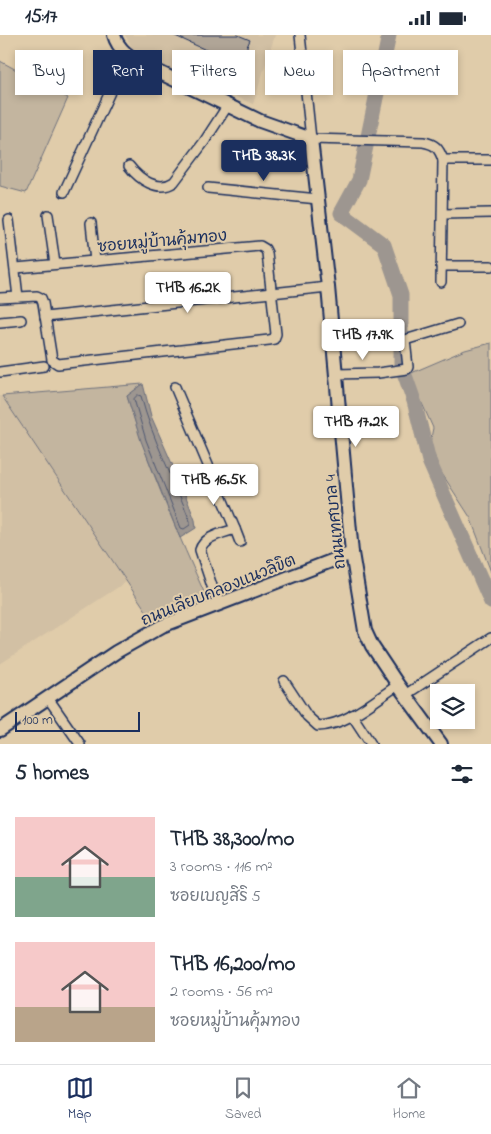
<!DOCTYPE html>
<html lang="en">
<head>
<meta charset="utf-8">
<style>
	body { margin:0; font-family:"Indie Flower","Playpen Sans Thai",sans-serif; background:#f2f2f3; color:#1f2937; height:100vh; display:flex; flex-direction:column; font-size:19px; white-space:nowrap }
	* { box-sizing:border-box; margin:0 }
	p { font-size:16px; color:#747a83 }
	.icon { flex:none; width:28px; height:28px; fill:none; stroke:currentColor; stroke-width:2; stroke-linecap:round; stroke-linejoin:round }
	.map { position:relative; height:709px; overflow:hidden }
	.panel { display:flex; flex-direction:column; background:#fff; flex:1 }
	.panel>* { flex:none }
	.top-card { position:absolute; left:15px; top:15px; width:461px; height:45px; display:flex; gap:10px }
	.tools { position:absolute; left:430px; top:649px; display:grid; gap:10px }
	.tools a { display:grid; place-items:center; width:45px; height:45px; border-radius:0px; background:#fff; box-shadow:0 2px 8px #0003; font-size:25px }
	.scale { position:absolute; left:15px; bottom:12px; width:125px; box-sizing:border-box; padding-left:5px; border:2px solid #1b2f5e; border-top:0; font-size:14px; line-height:18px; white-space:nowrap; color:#1b2f5e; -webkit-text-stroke:4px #e0ccaa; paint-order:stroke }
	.price { position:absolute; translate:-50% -42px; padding:0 11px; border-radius:5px; background:#fff; color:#222; font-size:16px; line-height:32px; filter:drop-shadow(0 1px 2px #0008) }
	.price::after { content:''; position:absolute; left:50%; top:30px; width:15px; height:11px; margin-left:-8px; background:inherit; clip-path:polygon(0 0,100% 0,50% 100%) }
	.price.active { background:#1b2f5e; color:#fff }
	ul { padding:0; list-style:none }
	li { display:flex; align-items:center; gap:15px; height:125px; padding:0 15px }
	li span { display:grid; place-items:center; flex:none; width:140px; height:100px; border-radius:0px; color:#555 }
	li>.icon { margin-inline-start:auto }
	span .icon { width:60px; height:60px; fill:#fffc; stroke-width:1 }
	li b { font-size:21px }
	h2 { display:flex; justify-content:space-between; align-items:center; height:60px; padding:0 15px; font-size:21px }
	.tag { padding:0 18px; border-radius:0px; background:#fff; box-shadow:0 2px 8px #0003; font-size:18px; line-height:45px }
	.tag.active { background:#1b2f5e; color:#fff }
	.status { display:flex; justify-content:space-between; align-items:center; height:35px; padding:0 25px; background:#fff; direction:ltr }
	.status svg { height:14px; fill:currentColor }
	.menu { display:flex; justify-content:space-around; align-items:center; height:70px; border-top:1px solid #e0e1e3; background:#fff; font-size:14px; color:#747a83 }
	.menu a { display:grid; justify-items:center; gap:2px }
	.menu .active { color:#1b2f5e }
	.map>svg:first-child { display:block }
	.built { fill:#d2c0a4 }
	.green { fill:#c3b59f; stroke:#6f727e }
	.water { fill:#9d9690; stroke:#696d7c }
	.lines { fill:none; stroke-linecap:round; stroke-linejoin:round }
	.shore { stroke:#4f5872; stroke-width:1 }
	.river { stroke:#9d9690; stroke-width:15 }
	.building { fill:#b0a597; stroke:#1b2f5e }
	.street-casing { stroke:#1b2f5e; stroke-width:12 }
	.secondary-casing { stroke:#1b2f5e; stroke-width:16 }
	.street { stroke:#e0ccaa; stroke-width:9 }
	.secondary { stroke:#e0ccaa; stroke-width:12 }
	.labels { text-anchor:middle; stroke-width:4; stroke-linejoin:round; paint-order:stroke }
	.street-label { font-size:16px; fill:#1b2f5e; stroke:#e0ccaa }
</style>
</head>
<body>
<div class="status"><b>15:17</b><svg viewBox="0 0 49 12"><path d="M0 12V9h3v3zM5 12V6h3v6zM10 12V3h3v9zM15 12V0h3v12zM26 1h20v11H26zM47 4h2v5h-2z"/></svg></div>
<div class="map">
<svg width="491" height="709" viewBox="0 0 491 709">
	<rect width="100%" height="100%" fill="#e0ccaa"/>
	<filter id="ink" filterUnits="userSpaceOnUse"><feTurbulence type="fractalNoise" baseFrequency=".02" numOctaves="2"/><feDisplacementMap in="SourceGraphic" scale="10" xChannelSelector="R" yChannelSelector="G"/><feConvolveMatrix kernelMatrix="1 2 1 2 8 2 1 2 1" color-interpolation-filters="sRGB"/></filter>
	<g filter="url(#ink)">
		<!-- built -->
		<g class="built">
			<polygon points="125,0 275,0 253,69 142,23 134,16"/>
			<polygon points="0,361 2,361 126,547 0,629"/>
		</g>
		<!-- green -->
		<g class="green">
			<polygon points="0,26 68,63 26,158 0,151"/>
			<polygon points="491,308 491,537 470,482 439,434 430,408 433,393 409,339 465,315"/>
			<path d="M143 349 127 361C148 432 178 499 208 566L155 589 2 361Z"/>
		</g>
		<!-- water -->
		<polygon class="water" points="143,349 151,381 181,449 195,485 196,493 180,503 141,406 127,361"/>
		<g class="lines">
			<!-- shore -->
			<path class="shore" d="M138 360 141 361C152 404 174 444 190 486V490L184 494 181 493 146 405 134 364Z"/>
			<!-- river -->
			<polyline class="river" points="389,0 359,145 341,178 384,210 401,260 401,329 414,366 429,426 491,567"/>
		</g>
		<!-- building -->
		<polygon class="building" points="173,0 238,0 250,5 239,30"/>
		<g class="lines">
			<defs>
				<g id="street">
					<path d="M300 0 311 104 423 107C435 109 439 113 443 125L441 247"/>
					<polyline points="443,125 491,125"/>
					<path d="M129 131C139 144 158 158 174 147L204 107 228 70"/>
					<polyline points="208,153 318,164"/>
					<polyline points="64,157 127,20"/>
					<polyline points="443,179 491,178"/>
					<polyline points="48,180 55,229"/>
					<polyline points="9,185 18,262"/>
					<polyline points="91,188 95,226"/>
					<polyline points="441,231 491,231"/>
					<polyline points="0,263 37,261 41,263 43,268 52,325 58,329 269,305 274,304 276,299 267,218 265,214 260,211 16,233"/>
					<polyline points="45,282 328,252"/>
					<polyline points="0,287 21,285"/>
					<polyline points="0,337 44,331"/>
					<polyline points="336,339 378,338 407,334 408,332 405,305 458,289"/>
					<path d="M175 352 235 494C224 498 204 501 200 515L218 569"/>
					<polyline points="235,494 240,507"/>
					<path d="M284 646 307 681 318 691C347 690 374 666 398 650"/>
					<polyline points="405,660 491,603"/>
					<polyline points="48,663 80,709"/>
					<polyline points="352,680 371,709"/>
				</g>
				<g id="secondary">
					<path d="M114 0C118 15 131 23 144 30L260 86 311 104 328 252 352 518 365 596 372 611 398 650 441 709"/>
					<polyline points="0,695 116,617 162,591 352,518"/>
				</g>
			</defs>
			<!-- street casing -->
			<use href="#street" class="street-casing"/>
			<!-- secondary casing -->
			<use href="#secondary" class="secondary-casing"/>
			<!-- street -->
			<use href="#street" class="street"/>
			<!-- secondary -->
			<use href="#secondary" class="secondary"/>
		</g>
	</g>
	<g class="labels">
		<!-- street labels -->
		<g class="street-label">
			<text transform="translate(162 205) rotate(-5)" y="6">ซอยหมู่บ้านคุ้มทอง</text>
			<text transform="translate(334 487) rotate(-96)" y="6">ถนนเทศบาล 4</text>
			<text transform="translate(218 554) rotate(-22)" y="6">ถนนเลียบคลองแนวลิขิต</text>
		</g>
	</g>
</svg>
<div class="tools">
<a><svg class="icon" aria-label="layers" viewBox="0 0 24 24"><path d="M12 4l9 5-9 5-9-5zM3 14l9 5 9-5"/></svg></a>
</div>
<div class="scale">100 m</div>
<b class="price active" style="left:264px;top:147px">THB 38.3K</b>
<b class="price" style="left:188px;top:279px">THB 16.2K</b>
<b class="price" style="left:363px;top:326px">THB 17.9K</b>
<b class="price" style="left:356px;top:413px">THB 17.2K</b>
<b class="price" style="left:214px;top:471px">THB 16.5K</b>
<div class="top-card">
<a class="tag">Buy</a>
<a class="tag active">Rent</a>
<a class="tag">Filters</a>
<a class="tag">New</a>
<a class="tag">Apartment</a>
</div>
</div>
<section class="panel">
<h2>5 homes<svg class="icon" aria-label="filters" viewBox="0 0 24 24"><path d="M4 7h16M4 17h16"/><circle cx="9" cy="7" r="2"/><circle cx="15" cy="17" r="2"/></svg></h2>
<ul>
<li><span style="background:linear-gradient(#f6c9c9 60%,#7fa58c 0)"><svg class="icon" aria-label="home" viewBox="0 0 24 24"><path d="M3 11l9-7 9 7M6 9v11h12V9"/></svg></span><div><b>THB 38,300/mo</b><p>3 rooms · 116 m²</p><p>ซอยเบญสิริ 5</p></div></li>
<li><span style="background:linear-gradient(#f6c9c9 65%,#b9a48a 0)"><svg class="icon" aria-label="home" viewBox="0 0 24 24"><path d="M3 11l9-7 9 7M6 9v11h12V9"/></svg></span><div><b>THB 16,200/mo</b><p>2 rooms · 56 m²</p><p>ซอยหมู่บ้านคุ้มทอง</p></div></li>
</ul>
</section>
<nav class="menu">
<a class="active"><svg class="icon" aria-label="map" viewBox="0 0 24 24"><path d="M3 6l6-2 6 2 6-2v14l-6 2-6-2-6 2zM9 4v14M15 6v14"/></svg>Map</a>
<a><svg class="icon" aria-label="saved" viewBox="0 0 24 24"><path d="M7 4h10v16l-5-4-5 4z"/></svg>Saved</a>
<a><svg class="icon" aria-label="home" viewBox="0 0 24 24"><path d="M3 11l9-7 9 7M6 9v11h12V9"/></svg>Home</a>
</nav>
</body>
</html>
